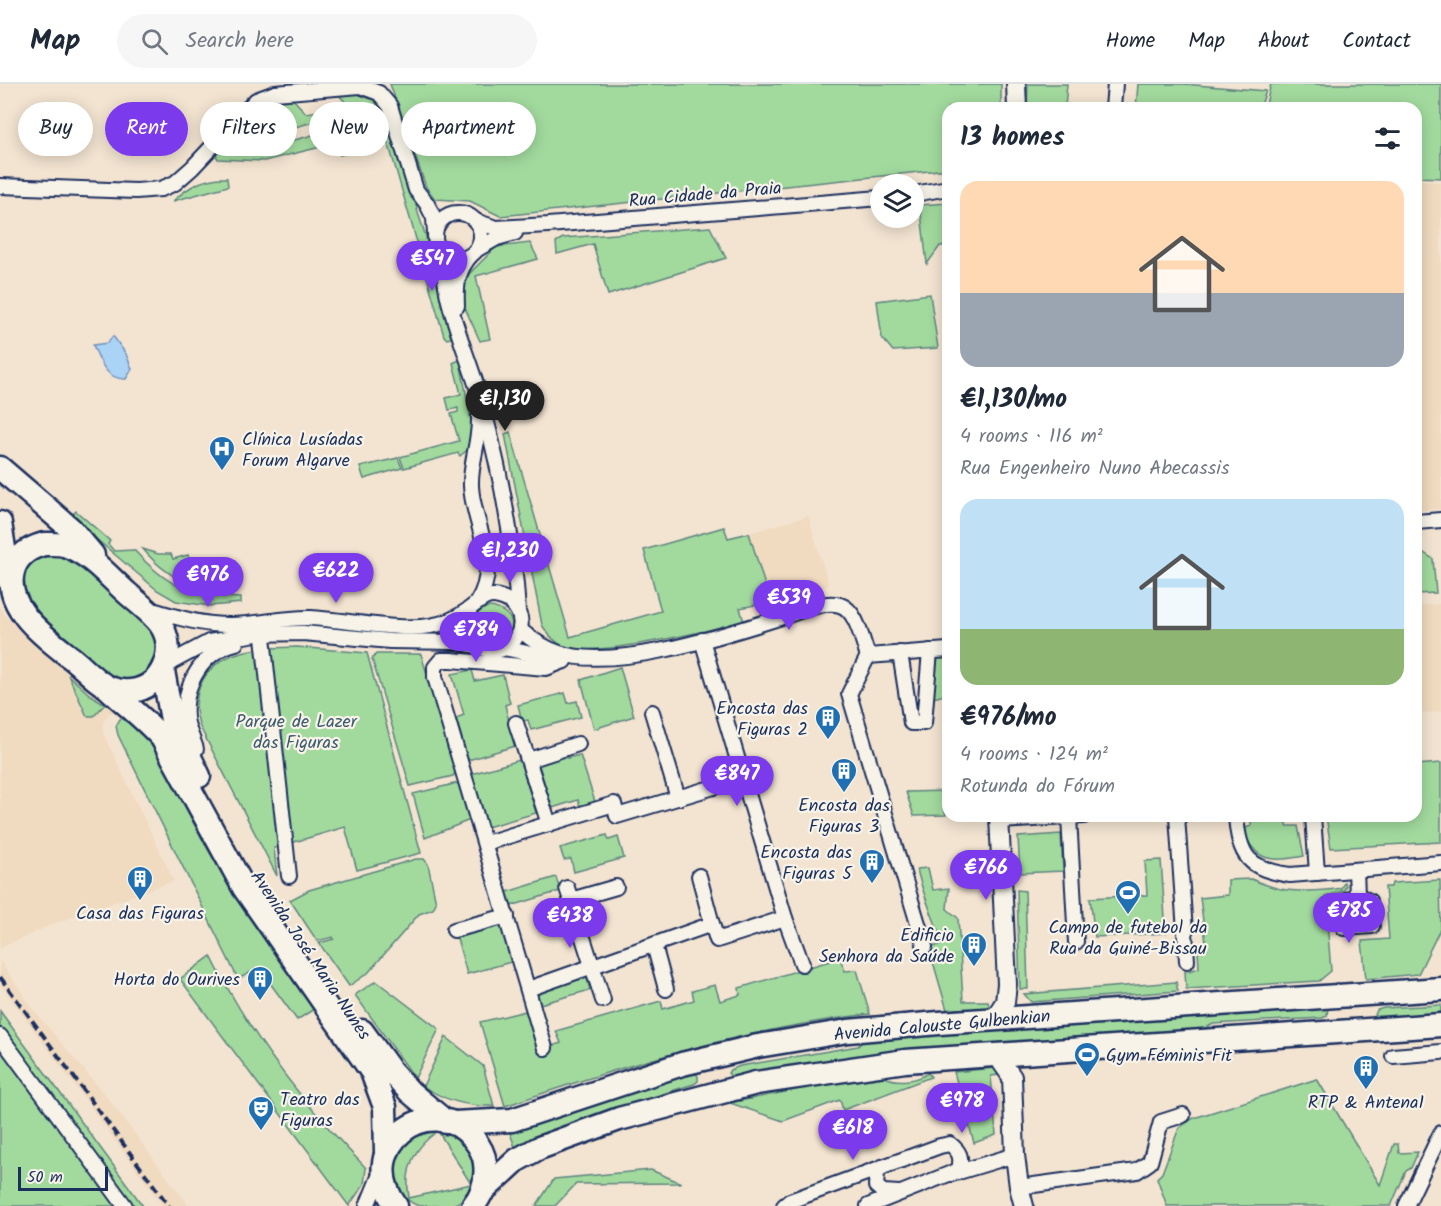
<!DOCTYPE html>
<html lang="en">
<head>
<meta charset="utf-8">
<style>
	body { margin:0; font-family:Kalam,sans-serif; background:#f6f6f7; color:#1f2937; height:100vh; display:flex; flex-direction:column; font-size:22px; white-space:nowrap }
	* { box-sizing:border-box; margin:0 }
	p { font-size:20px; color:#747a83 }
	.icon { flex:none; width:33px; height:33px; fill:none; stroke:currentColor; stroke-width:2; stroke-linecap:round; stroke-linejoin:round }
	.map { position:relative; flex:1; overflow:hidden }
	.details { position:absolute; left:942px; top:18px; width:480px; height:720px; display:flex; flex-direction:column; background:#fff; border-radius:18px; box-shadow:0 3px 15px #0003 }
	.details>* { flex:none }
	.banner { position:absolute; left:18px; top:18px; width:570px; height:54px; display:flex; gap:12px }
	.tools { position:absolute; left:870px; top:90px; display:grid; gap:12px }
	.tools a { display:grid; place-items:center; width:54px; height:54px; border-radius:50%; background:#fff; box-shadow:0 3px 15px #0003; font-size:30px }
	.scale { position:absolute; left:18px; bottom:15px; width:90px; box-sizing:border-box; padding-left:6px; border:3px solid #1b2f5e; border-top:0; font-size:16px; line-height:21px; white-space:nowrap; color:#1b2f5e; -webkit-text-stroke:4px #f7f3e8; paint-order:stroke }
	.price { position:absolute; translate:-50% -51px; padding:0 14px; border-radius:21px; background:#7c3aed; color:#fff; font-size:20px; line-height:39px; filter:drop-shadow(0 2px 3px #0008) }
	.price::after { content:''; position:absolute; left:50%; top:36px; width:18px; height:14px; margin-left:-9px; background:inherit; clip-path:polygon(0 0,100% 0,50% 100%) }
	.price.current { background:#222; color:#fff }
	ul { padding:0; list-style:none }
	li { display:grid; align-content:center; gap:12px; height:318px; padding:0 18px }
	li span { display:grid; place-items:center; height:186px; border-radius:18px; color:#555 }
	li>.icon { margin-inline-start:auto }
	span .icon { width:108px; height:108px; fill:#fffc; stroke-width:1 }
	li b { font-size:26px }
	h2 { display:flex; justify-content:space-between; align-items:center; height:72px; padding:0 18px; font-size:26px }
	.pill { padding:0 21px; border-radius:27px; background:#fff; box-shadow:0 3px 15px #0003; font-size:21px; line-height:54px }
	.pill.current { background:#7c3aed; color:#fff }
	header { display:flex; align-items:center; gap:36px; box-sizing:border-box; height:84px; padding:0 30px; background:#fff; border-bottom:2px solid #e0e1e3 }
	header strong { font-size:28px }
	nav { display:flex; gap:33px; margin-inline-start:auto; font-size:21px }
	.search { width:420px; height:54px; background:#f6f6f7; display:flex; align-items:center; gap:15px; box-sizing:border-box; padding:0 21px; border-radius:33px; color:#747a83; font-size:22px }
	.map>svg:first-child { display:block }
	.built { fill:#f0dac0 }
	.green { fill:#a2da9e; stroke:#5e847e; stroke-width:1.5; fill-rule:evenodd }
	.water { fill:#abd3f6; stroke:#7191b9; stroke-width:1.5 }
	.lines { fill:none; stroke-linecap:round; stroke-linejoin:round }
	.minor-casing { stroke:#1b2f5e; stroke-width:18 }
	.tertiary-casing { stroke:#1b2f5e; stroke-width:22 }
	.primary-casing { stroke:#1b2f5e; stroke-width:27 }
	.minor { stroke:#f7f3e8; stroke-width:14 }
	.tertiary { stroke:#f7f3e8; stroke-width:18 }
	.primary { stroke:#f7f3e8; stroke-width:22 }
	.rail { stroke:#1b2f5e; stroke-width:4; stroke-dasharray:9 4.5; stroke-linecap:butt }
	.labels { text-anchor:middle; stroke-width:4.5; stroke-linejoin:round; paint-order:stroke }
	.street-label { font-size:18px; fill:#1b2f5e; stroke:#f7f3e8 }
	.poi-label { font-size:18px; fill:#1b2f5e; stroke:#f7f3e8; text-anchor:end }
	.park-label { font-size:18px; fill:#3d5a6e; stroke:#f7f3e8 }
</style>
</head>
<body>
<header>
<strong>Map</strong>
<div class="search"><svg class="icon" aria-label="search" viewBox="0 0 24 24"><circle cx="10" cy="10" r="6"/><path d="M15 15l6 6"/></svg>Search here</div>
<nav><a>Home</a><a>Map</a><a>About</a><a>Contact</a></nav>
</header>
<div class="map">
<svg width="1441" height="1122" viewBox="0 0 1441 1122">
	<rect width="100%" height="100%" fill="#f3e4d1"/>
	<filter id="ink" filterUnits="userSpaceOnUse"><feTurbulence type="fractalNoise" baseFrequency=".0167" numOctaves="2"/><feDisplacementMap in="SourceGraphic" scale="12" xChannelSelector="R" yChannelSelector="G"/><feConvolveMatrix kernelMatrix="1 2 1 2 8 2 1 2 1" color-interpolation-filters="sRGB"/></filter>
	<g filter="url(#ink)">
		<!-- built -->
		<g class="built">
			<polygon points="1416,96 1441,98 1441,425 1416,426"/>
			<polygon points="808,432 829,501 770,518 749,449"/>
			<polygon points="1441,520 1441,628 1416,630 1416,522"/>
			<polygon points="0,523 7,534 90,608 119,624 109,630 103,638 103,649 174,797 53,840 0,864"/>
			<polygon points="0,877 36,929 111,1018 189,1122 163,1122 0,900"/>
		</g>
		<!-- green -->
		<g class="green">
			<polygon points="390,0 1001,0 1001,24 948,24 948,85 500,132 470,117 435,115 426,103"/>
			<polygon points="1028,0 1067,0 1065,24 1027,24"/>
			<polygon points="1138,0 1184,0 1266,7 1260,24 1136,24"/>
			<polygon points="1271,0 1441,0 1441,94 1416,93 1416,24 1265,24"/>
			<polygon points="336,8 378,9 396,41 418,129 435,180 451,254 447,255 444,252 390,65 381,43 373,37 346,32 332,33 262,52 249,51 240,46 240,42 261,18 290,12 306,29 349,22"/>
			<path d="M343 42C357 42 372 46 377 60L340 71 337 59 264 77 218 75 215 69C228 53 256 62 274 60 297 57 320 48 343 42Z"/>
			<path d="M227 94 228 102 173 117C189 102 205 93 227 94Z"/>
			<polygon points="948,119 948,162 940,162 927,180 920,121"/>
			<polygon points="710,143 726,174 608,211 593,160 557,170 556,158 563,154"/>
			<polygon points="530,159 538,175 476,192 490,255 480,257 465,224 463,205 469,190 496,163"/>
			<polygon points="930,210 938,264 893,267 882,254 877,217"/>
			<polygon points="457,277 460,277 471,336 471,363 460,372 458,369 404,384 400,373 459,357 451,330 458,328 458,324 449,326 446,314 461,310 453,279"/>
			<path d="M510 348 570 553 661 527 644 466 724 443 728 454 749 449 770 518 740 524 744 538C709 546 594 574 565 563 554 558 548 551 542 541L505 350Z"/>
			<polygon points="398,374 402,384 364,395 360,383"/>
			<path d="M76 427 110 457 108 460 114 467 134 466C169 504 190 512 241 514V519L210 522 176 517 157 506 70 433Z"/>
			<path d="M143 465 158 470H171L173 475 188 471 197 502C175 496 158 483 143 465Z"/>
			<polygon points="55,468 71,474 151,544 156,551 158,577 138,598 114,598 30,527 18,499 29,475"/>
			<polygon points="1424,469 1433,475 1436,509 1416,510 1416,482"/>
			<path d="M488 523C502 523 521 537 507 552 495 554 484 555 473 547 473 534 475 528 488 523Z"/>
			<path d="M297 563 367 569 421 769 357 786 345 743 274 764 277 792 200 643C195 629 195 615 200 602 216 563 262 564 297 563Z"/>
			<polygon points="376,570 421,570 456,688 453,692 410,702 372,575"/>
			<polygon points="935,574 948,575 945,611 933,614"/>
			<polygon points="620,583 634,632 594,645 581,596"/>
			<polygon points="472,586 475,597 503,591 510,619 505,621 515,662 468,676 456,634 464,631 452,590"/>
			<polygon points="68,591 89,610 105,620 94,632 87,632"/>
			<polygon points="565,609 568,619 577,617 581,633 531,646 528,636 522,637 518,621"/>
			<path d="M120 635C143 631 173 698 182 716 218 791 266 857 314 925L297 936 259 884 238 895 118 651 116 642Z"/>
			<polygon points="566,669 567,674 580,671 596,721 581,725 578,716 552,724 538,678"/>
			<polygon points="520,676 536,729 487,743 471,690"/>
			<polygon points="1441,679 1441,758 1331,764 1326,732 1416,732 1416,681"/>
			<polygon points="458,699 470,736 425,754 413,710"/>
			<polygon points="948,707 948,715 942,715 946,731 914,732 906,708"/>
			<path d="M1251 732H1287V742H1298L1304 772C1272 778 1255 779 1243 745L1251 742Z"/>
			<polygon points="1061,750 1063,787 1020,789 1018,753"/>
			<polygon points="607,751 609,756 618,753 624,774 574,788 571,775 564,776 560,764"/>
			<polygon points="416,775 424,775 428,780 436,819 433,825 419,830 368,889 349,902 319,859 334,855 333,853 317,857 290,816 309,806"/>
			<polygon points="1161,776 1166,849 1095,853 1090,814 1147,811 1145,777"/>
			<path d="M928 784 933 806 949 804 947 825 958 834 963 917H988L989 924 947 926 929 864 943 860C934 834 923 812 917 785Z"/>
			<polygon points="556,793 560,807 511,822 507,808"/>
			<path d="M1251 795C1286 810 1300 808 1336 805L1341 804 1344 798 1346 801 1344 806 1325 813 1331 887 1319 897 1186 905 1185 888 1199 884 1198 867 1207 866 1200 814 1228 811V796Z"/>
			<polygon points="1440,796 1441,843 1418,890 1366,895 1362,857 1389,855 1385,803 1391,803 1392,799"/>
			<polygon points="1017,806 1025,807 1028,905 1020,905"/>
			<polygon points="500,839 511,878 467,890 456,851"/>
			<path d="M211 872C249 951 305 1022 366 1084L364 1100 349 1122 180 895Z"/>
			<path d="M840 874 845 887 857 886 870 930C744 945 625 981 505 1022L480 938 526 927 538 967 561 959 556 947 661 917 663 925 694 916 692 907 715 901 720 917 740 911 739 904Z"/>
			<polygon points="586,892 590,906 540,920 536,906"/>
			<polygon points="376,897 439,945 415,994 355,911"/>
			<polygon points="1176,898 1178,907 1031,918 1024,910"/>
			<polygon points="1441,921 1441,933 1376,934 1375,931 1377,926 1384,924"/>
			<polygon points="1328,922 1327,932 1322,934 1213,940 1196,949 733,995 728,989 730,986 740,982 858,962 867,953"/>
			<polygon points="0,927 143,1122 0,1122"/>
			<path d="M446 953 483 982 494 1022C467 1023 445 1017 423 1002Z"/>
			<polygon points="994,984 997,985 999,991 991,992 996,1051 974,1059 954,988"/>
			<path d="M694 988 698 992V997L694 1000C633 1018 576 1043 516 1066L508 1043Z"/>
			<path d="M928 989 931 993 843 1026 840 1016 783 1037 730 1019 814 1002 885 993C897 999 917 997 928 989Z"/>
			<polygon points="1317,995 1380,1101 1394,1060 1398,1060 1399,1069 1418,1068 1411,1084 1406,1087 1391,1122 1167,1122 1157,1094 1162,1089 1179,1044 1194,1034"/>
			<path d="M442 1045C449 1048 458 1051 463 1056 478 1068 479 1096 467 1111 458 1121 450 1122 438 1122 432 1122 425 1122 419 1122 387 1112 389 1058 419 1048 426 1046 435 1046 442 1045ZM438 1047 471 1100 409 1114C404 1086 414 1063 438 1047Z"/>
			<polygon points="651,1086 681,1099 576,1100 555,1122 536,1122 554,1095"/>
		</g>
		<!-- water -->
		<path class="water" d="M113 252 126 270 132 285 126 295C106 296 100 277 93 261L107 259Z"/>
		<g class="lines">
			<defs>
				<g id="minor">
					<polyline points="1113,24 1115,0"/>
					<polyline points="0,102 136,107 161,105 175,99 192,84 256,16 275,9 360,2 379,9 390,22 416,106 427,120 434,134 435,149"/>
					<polyline points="914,110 948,104"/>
					<circle cx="458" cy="152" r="23"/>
					<polyline points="475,137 496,144 548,141 880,114"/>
					<path d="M438 164C443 180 445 197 448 213 457 251 473 286 483 323 501 390 514 459 518 527"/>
					<polyline points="476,166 497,154 515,149"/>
					<path d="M457 222C456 201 457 187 471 171"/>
					<polyline points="1416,438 1441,436"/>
					<path d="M477 518C502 479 473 442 471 402 470 379 480 357 479 333"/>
					<path d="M149 525C176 533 201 541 230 541 257 541 284 533 311 534 346 536 398 547 430 542 443 540 457 534 468 526 478 519 485 509 499 513 517 517 526 537 517 552 500 583 456 560 470 525"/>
					<path d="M520 546C532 556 544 564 559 569 616 587 725 551 782 533 799 528 823 516 840 521 857 526 862 557 868 572L948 566"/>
					<polyline points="263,553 289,792"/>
					<polyline points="702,556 785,834 802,880"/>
					<polyline points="504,564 564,577"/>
					<polyline points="900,569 911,639 924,639 930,567"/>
					<polyline points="868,572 849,610 925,863"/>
					<polyline points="166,581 209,558 256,550 303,549 390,557 458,558 480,563"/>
					<polyline points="652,628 678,714"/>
					<polyline points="516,639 549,740"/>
					<path d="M196 665C193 655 187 644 186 634 183 600 203 567 236 559"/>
					<polyline points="529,676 578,660"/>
					<polyline points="1177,732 1187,877"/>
					<path d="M1236 732C1239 773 1249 785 1290 791L1441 779"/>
					<polyline points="1313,732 1317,789"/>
					<polyline points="1069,733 1076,858"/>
					<polyline points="1000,737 1084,732"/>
					<polyline points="486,759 614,720 617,732 744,694"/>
					<polyline points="1356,786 1357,811 1342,818 1344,844 1372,842 1369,817 1357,811"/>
					<polyline points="699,792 712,840"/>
					<polyline points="567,804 603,916"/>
					<polyline points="571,816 616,803"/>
					<polyline points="454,846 507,832"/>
					<polyline points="654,861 666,905"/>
					<polyline points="528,905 712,840 717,856 785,834"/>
					<polyline points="0,952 125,1122"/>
					<polyline points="545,964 435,593 435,583 441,576 451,576 546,584 564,577"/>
					<polyline points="1393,972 1441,968"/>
					<polyline points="882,1083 877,1089 876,1102 883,1108 899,1109"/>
					<polyline points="952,1090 1015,1071"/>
					<polyline points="1019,1103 1137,1087 1150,1078 1161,1038 1183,1031"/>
					<polyline points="367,1122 381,1088"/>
					<path d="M784 1122 790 1117 940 1062 950 1060C960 1068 962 1073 959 1086L868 1122"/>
					<polyline points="1406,1122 1441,1049"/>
				</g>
				<g id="tertiary">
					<polyline points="1016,0 1017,24"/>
					<polyline points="994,935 1005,918 1007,900 999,732"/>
					<polyline points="996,970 1012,993 1015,1071 1019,1103 1024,1122"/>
				</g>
				<g id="primary">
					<polyline points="0,384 71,445 93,471"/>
					<polyline points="0,439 9,496"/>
					<path d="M44 460C51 460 60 459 67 462 91 471 108 492 127 509 138 519 151 528 160 540 177 564 164 599 137 606 128 608 119 608 110 604 97 599 85 585 74 576 49 556 0 523 14 484 19 470 30 464 44 460Z"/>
					<polyline points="163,587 172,636 199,692"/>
					<path d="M108 604C126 621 145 635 162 654L244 804 372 988 385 1023 386 1069"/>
					<polyline points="362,947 391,987 410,1008 446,1038"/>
					<polyline points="454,1039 512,1036 682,980 758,962 848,947 939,939 1441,905"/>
					<polyline points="482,1108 517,1076 539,1064 619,1035 756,999 905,977 1441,941"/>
					<path d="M396 1122C353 1062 431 1005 473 1054 479 1061 484 1070 485 1079 487 1095 483 1110 473 1122"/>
				</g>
			</defs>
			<!-- minor casing -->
			<use href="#minor" class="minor-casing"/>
			<!-- tertiary casing -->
			<use href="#tertiary" class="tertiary-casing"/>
			<!-- primary casing -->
			<use href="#primary" class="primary-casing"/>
			<!-- minor -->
			<use href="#minor" class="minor"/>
			<!-- tertiary -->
			<use href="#tertiary" class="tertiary"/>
			<!-- primary -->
			<use href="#primary" class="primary"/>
			<!-- rail -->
			<polyline class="rail" points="0,893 169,1122"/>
		</g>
	</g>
	<!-- icons -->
	<defs>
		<symbol id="hospital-pin" viewBox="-11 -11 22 30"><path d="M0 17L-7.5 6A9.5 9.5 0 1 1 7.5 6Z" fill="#1f6fb2" stroke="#f7f3e8"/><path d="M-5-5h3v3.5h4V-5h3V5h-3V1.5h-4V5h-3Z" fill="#fff"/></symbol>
		<symbol id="building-pin" viewBox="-11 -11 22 30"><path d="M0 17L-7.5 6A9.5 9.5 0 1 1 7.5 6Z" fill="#1f6fb2" stroke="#f7f3e8"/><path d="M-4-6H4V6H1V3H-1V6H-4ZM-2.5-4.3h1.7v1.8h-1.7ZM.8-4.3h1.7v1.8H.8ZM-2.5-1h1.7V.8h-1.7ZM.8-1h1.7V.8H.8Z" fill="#fff"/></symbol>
		<symbol id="stadium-pin" viewBox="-11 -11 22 30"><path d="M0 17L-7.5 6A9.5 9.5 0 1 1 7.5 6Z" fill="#1f6fb2" stroke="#f7f3e8"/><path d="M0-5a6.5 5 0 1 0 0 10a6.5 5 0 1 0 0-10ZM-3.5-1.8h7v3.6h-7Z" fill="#fff"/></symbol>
		<symbol id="theatre-pin" viewBox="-11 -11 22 30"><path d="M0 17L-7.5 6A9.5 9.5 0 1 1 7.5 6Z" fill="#1f6fb2" stroke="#f7f3e8"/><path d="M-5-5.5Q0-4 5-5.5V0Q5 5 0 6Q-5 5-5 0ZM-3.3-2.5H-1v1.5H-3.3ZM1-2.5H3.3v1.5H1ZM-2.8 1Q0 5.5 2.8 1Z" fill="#fff"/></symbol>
	</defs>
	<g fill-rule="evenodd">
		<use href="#hospital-pin" x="207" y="350" width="30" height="40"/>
		<use href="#building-pin" x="813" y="619" width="30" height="40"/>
		<use href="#building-pin" x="829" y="672" width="30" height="40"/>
		<use href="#building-pin" x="857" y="763" width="30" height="40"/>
		<use href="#building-pin" x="125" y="780" width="30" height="40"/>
		<use href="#stadium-pin" x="1113" y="794" width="30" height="40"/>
		<use href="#building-pin" x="959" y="846" width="30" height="40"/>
		<use href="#building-pin" x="245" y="880" width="30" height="40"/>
		<use href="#stadium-pin" x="1072" y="956" width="30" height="40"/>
		<use href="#building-pin" x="1351" y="969" width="30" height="40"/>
		<use href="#theatre-pin" x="246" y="1010" width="30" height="40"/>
	</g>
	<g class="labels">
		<!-- street labels -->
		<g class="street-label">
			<text transform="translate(705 110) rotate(-5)" y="6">Rua Cidade da Praia</text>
			<text transform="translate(311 871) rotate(56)" y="6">Avenida José Maria Nunes</text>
			<text transform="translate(942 941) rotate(-5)" y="6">Avenida Calouste Gulbenkian</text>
		</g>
		<!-- poi labels -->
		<g class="poi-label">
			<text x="242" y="361" text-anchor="start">Clínica Lusíadas<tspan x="242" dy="21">Forum Algarve</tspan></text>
			<text x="808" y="630">Encosta das<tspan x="808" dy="21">Figuras 2</tspan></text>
			<text x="844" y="727" text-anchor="middle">Encosta das<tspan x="844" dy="21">Figuras 3</tspan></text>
			<text x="852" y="774">Encosta das<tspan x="852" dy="21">Figuras 5</tspan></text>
			<text x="140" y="835" text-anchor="middle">Casa das Figuras</text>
			<text x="1128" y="849" text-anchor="middle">Campo de futebol da<tspan x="1128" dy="21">Rua da Guiné-Bissau</tspan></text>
			<text x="954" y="857">Edificio<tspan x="954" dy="21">Senhora da Saúde</tspan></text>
			<text x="240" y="901">Horta do Ourives</text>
			<text x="1106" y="977" text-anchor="start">Gym Féminis Fit</text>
			<text x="280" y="1021" text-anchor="start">Teatro das<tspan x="280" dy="21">Figuras</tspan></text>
			<text x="1366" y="1024" text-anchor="middle">RTP &amp; Antena1</text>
		</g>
		<!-- park labels -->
		<g class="park-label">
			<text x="296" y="643">Parque de Lazer<tspan x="296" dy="21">das Figuras</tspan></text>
		</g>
	</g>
</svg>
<div class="tools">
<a><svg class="icon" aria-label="layers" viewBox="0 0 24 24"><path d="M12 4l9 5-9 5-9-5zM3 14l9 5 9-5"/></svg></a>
</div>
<div class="scale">50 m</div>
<b class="price" style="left:432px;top:208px">€547</b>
<b class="price current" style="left:505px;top:348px">€1,130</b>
<b class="price" style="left:510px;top:500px">€1,230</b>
<b class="price" style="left:336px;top:520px">€622</b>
<b class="price" style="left:208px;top:524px">€976</b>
<b class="price" style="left:789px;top:547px">€539</b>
<b class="price" style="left:476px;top:579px">€784</b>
<b class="price" style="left:737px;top:723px">€847</b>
<b class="price" style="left:986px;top:817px">€766</b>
<b class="price" style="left:1349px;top:860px">€785</b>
<b class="price" style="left:570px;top:865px">€438</b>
<b class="price" style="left:962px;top:1050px">€978</b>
<b class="price" style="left:853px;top:1077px">€618</b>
<div class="banner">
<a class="pill">Buy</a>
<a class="pill current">Rent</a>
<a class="pill">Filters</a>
<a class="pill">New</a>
<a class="pill">Apartment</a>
</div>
<section class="details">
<h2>13 homes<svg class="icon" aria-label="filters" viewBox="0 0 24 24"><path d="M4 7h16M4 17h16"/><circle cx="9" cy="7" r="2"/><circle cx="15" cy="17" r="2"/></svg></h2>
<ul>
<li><span style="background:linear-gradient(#ffd9b3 60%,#9aa5b1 0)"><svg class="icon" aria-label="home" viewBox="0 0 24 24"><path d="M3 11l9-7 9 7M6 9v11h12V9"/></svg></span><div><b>€1,130/mo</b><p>4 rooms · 116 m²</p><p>Rua Engenheiro Nuno Abecassis</p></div></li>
<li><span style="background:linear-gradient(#bfe0f5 70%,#8fb573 0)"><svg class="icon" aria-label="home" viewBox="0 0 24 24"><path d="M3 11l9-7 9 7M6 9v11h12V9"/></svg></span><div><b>€976/mo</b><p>4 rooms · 124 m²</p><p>Rotunda do Fórum</p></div></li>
</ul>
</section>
</div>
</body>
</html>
